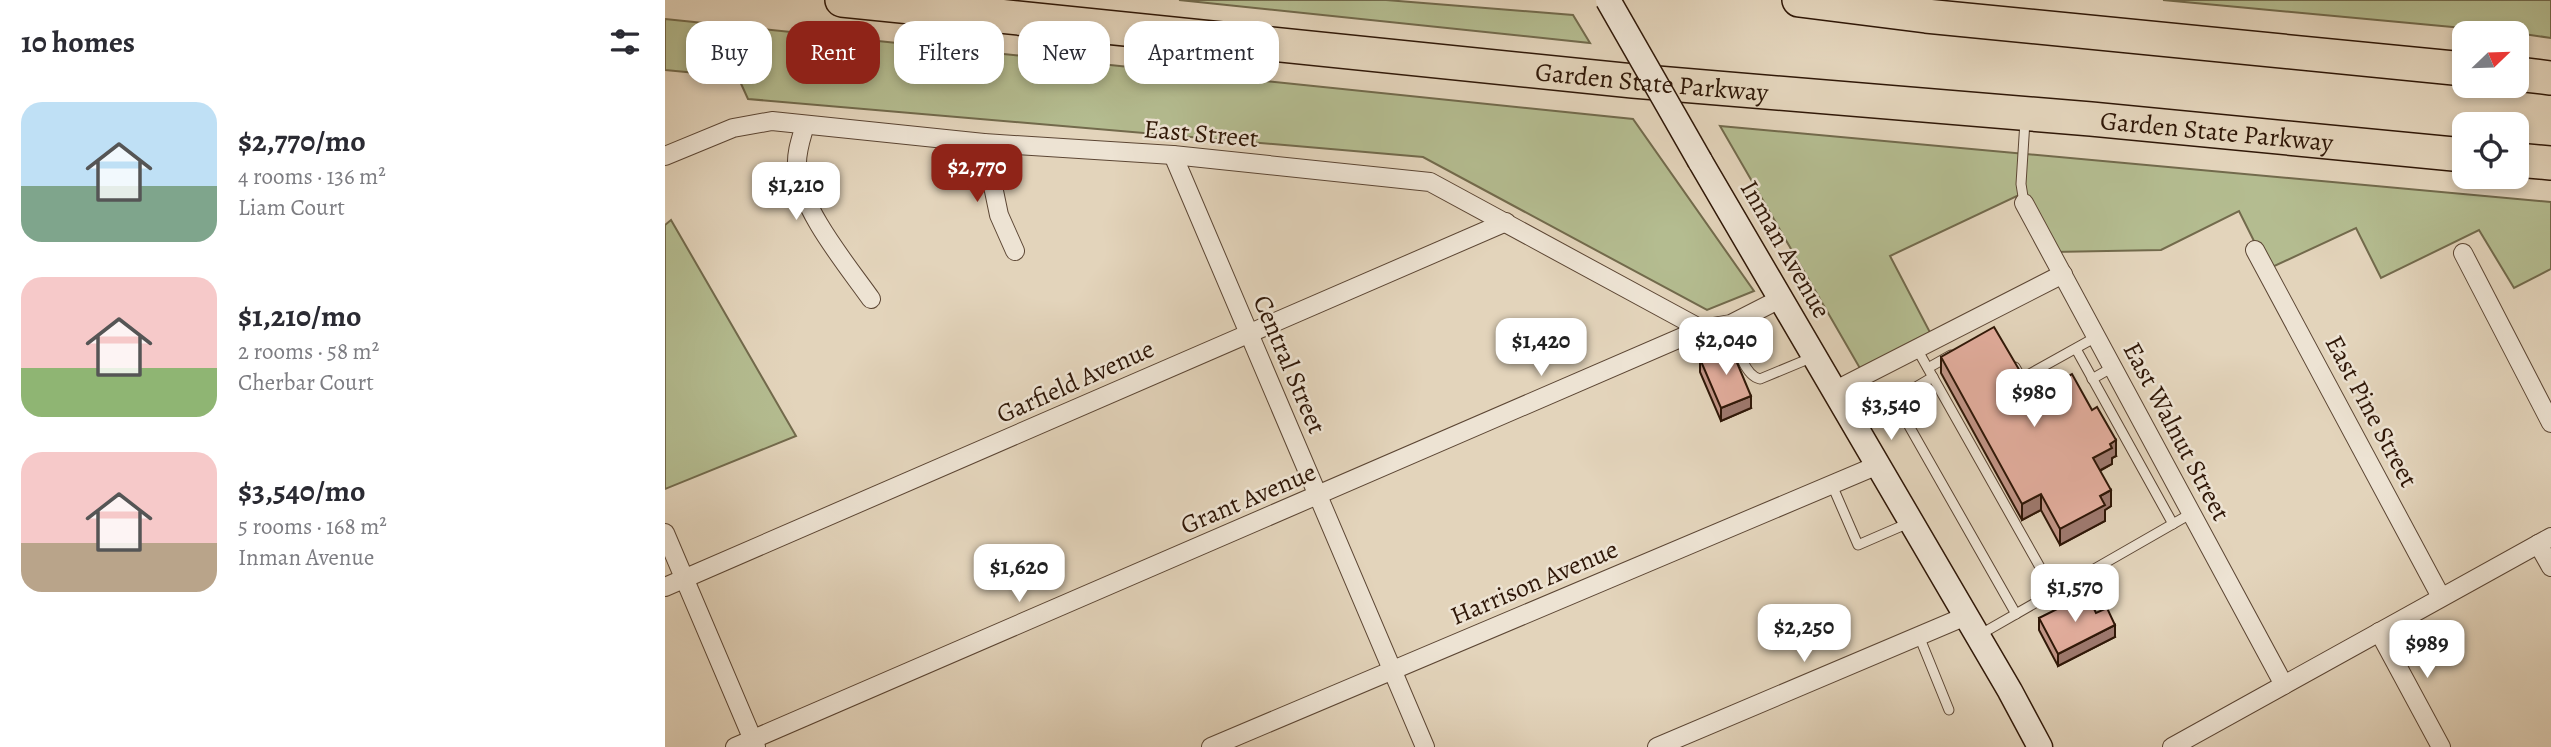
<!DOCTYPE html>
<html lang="en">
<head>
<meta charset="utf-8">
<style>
	body { margin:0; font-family:Alegreya,serif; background:#f2f2f3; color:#2b2b33; height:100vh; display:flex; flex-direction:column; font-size:26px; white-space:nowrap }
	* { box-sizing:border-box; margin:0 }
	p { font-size:23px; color:#7c7c81 }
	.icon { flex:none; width:38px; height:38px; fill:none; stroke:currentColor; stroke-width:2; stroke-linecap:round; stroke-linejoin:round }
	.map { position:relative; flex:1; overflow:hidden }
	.side { display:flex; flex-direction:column; background:#fff; width:665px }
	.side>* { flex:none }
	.guide { position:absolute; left:21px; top:21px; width:665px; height:63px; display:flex; gap:14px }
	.needle { width:46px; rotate:67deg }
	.tools { position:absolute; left:1787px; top:21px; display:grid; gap:14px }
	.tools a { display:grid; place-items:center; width:77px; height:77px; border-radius:14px; background:#fff; box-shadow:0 4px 10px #0003; font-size:35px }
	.price { position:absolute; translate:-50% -60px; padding:0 16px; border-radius:14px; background:#fff; color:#222; font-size:23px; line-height:46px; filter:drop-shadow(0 2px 4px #0008) }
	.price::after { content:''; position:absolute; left:50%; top:42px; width:21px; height:16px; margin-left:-10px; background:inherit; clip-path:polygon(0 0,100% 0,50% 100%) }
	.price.active { background:#8f2418; color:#fff }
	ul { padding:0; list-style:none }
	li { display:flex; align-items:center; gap:21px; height:175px; padding:0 21px }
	li span { display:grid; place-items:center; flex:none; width:196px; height:140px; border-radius:21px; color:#555 }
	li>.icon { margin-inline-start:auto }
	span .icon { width:84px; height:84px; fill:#fffc; stroke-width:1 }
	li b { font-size:30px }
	h2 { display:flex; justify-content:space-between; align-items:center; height:84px; padding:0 21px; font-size:30px }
	.chip { padding:0 24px; border-radius:21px; background:#fff; box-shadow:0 4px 10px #0003; font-size:24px; line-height:63px }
	.chip.active { background:#8f2418; color:#fff }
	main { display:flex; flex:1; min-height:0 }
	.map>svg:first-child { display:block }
	.green { fill:#b4bc90; stroke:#726a4c; stroke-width:2 }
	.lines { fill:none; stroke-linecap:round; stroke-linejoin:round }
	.lane-casing { stroke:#5c4634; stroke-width:11 }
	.street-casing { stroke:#5c4634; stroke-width:20 }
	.secondary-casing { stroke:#2f1707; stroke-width:27 }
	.highway-casing { stroke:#2f1707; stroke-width:36 }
	.lane { stroke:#ede3d3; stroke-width:9 }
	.street { stroke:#ede3d3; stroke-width:18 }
	.secondary { stroke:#ede3d3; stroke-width:24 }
	.highway { stroke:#e3d4bb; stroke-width:33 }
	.secondary-bridge-casing { stroke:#2f1707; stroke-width:27; stroke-linecap:butt }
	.secondary-bridge { stroke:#ede3d3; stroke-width:24 }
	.wall { fill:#c29587; stroke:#2f1707; stroke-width:2 }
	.shaded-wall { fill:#9e796e; stroke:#2f1707; stroke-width:2 }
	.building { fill:#e2ad9d; stroke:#2f1707; stroke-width:2 }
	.labels { text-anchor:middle; stroke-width:5; stroke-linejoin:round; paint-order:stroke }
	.street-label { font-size:26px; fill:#2f1707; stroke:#ede3d3 }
</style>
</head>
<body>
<main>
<section class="side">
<h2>10 homes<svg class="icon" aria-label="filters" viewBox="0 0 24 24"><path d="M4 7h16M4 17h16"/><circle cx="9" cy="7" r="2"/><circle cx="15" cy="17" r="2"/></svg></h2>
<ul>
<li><span style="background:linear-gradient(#bfe0f5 60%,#7fa58c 0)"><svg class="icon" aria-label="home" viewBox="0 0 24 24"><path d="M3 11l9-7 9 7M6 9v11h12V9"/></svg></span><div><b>$2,770/mo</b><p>4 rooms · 136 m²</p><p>Liam Court</p></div></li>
<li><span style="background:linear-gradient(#f6c9c9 65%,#8fb573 0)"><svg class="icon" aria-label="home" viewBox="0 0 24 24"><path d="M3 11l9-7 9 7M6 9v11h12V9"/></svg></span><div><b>$1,210/mo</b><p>2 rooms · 58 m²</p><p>Cherbar Court</p></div></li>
<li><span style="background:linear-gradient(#f6c9c9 65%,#b9a48a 0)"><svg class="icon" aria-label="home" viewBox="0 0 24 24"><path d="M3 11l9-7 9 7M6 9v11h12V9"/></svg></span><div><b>$3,540/mo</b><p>5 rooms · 168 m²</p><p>Inman Avenue</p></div></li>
</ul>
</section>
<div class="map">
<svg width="1886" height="747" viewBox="0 0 1886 747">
	<rect width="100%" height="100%" fill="#e3d4bb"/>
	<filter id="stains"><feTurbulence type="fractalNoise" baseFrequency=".00286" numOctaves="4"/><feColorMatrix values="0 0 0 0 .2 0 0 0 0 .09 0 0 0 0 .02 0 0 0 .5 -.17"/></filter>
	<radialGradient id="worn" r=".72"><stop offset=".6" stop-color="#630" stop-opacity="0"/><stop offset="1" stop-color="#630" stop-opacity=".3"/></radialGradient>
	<!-- green -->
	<g class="green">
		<polygon points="514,0 721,0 908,15 925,43"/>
		<polygon points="1498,0 1886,0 1886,38 1852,33"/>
		<polygon points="0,19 968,119 1089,291 1042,310 758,157 83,99 73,77 0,70"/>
		<polygon points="1055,126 1886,202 1886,269 1849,288 1814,230 1716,278 1691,228 1603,269 1574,211 1496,250 1388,252 1356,194 1225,256 1269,340 1200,377"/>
		<polygon points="6,220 131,436 0,489 0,225"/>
	</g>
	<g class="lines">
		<defs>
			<g id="lane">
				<polyline points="1359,203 1356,184 1360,121"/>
				<path d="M1066 324C1071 340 1077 375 1095 379L1148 357"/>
				<polyline points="1252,349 1389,592"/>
				<polyline points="1411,349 1508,524"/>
				<polyline points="1350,367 1354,374 1361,376 1431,337"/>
				<polyline points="1263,368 1286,355"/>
				<polyline points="1268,377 1234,397 1231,403 1351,614"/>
				<polyline points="1427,379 1448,367"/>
				<polyline points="1167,485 1193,545 1246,522"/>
				<polyline points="1316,634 1527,513"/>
				<polyline points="1254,636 1284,710"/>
			</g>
			<g id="street">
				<path d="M140 125C136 139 131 152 132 167 135 209 182 265 206 299"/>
				<polyline points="319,143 334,215 350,251"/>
				<polyline points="508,155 760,747"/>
				<polyline points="0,156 68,128 107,121 319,143 508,155 765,182 1036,329"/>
				<polyline points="1359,203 1619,685"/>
				<polyline points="1590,250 1776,597"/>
				<polyline points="1798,253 1886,423"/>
				<polyline points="1169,391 1398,274"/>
				<polyline points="0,533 91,747"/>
				<polyline points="1873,544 1886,567"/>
				<polyline points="0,587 841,222"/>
				<polyline points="1714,632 1776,747"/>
				<polyline points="70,747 1036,329 1066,324 1117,298"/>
				<polyline points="546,747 1213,465"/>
				<polyline points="992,747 1301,616"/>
				<polyline points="1507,747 1886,537"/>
			</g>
			<polyline id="secondary" points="1035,161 1345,691 1375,747"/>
			<g id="highway">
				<path id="s1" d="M177 0 968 81 1426 119 1799 155"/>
				<polyline points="1134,0 1261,16 1799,69"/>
				<polyline points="1852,74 1886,78"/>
				<polyline points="1852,160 1886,163"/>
			</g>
		</defs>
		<!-- lane casing -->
		<use href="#lane" class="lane-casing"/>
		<!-- street casing -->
		<use href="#street" class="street-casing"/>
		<!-- secondary casing -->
		<use href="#secondary" class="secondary-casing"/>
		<!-- highway casing -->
		<use href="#highway" class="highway-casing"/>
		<!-- lane -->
		<use href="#lane" class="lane"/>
		<!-- street -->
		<use href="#street" class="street"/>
		<!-- secondary -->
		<use href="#secondary" class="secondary"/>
		<!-- highway -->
		<use href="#highway" class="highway"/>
		<defs>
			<polyline id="secondary-bridge" points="943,0 1035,161"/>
		</defs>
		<!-- secondary-bridge casing -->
		<use href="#secondary-bridge" class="secondary-bridge-casing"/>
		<!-- secondary-bridge -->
		<use href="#secondary-bridge" class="secondary-bridge"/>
	</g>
	<!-- wall -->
	<g class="wall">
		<polygon points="1276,357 1369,395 1451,456 1447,458 1447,464 1435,471 1446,506 1440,510 1440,521 1395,545 1376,510 1357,520 1276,373"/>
		<polygon points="1035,359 1086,408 1056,421 1035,372"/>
		<polygon points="1431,613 1450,637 1393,666 1374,630 1374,618"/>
	</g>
	<!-- shaded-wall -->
	<g class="shaded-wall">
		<polygon points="1086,396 1086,408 1056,421 1056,408"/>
		<polygon points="1451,440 1451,456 1447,458 1447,464 1428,474 1428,458 1445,444"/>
		<polygon points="1446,490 1446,506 1440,510 1440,521 1395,545 1395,529 1435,496"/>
		<polygon points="1376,494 1376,510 1357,520 1357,504"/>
		<polygon points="1450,625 1450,637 1393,666 1393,654"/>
	</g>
	<!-- building -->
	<g class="building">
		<polygon points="1329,327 1369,395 1407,374 1427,410 1432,407 1451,440 1445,444 1447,448 1428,458 1446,490 1435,496 1440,505 1395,529 1376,494 1357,504 1276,357"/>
		<polygon points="1065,346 1086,396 1056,408 1035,359"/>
		<polygon points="1422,594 1431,613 1442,608 1450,625 1393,654 1374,618"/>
	</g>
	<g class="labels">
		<!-- street labels -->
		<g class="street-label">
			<text dy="9" stroke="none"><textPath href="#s1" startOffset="814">Garden State Parkway</textPath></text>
			<text dy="9" stroke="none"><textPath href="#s1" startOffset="1381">Garden State Parkway</textPath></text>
			<text transform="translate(536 133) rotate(5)" y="9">East Street</text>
			<text transform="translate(1121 249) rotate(60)" y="9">Inman Avenue</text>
			<text transform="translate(625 364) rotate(67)" y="9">Central Street</text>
			<text transform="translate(410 381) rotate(-24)" y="9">Garfield Avenue</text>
			<text transform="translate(1707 411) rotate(62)" y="9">East Pine Street</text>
			<text transform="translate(1512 431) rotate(62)" y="9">East Walnut Street</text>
			<text transform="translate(583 498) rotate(-23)" y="9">Grant Avenue</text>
			<text transform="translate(869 582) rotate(-23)" y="9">Harrison Avenue</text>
		</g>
	</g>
	<rect width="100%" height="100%" filter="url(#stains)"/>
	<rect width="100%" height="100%" fill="url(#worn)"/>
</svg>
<div class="tools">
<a><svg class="needle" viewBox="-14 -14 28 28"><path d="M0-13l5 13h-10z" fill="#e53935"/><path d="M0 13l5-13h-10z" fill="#7c7c81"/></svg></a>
<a><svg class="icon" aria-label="locate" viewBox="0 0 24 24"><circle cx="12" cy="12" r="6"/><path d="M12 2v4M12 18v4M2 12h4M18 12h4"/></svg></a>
</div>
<b class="price active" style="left:312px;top:204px">$2,770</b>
<b class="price" style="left:131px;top:222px">$1,210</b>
<b class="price" style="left:1061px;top:377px">$2,040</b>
<b class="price" style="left:876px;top:378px">$1,420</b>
<b class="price" style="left:1369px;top:429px">$980</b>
<b class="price" style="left:1226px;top:442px">$3,540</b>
<b class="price" style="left:354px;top:604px">$1,620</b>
<b class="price" style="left:1410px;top:624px">$1,570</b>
<b class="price" style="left:1139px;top:664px">$2,250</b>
<b class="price" style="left:1762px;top:680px">$989</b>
<div class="guide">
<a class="chip">Buy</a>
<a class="chip active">Rent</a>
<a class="chip">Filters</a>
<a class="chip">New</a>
<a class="chip">Apartment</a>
</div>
</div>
</main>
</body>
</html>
